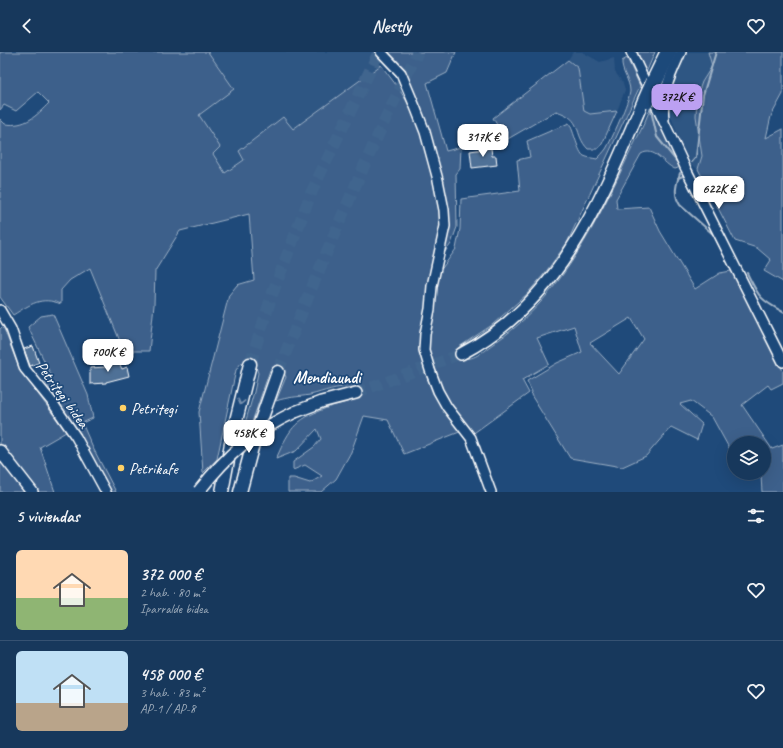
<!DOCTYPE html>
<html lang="es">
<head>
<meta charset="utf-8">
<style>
	body { margin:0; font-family:Caveat,sans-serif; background:#203f62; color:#f1f3f6; height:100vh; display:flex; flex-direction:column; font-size:15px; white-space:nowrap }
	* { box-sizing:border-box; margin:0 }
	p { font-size:13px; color:#9eacbb }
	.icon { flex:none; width:22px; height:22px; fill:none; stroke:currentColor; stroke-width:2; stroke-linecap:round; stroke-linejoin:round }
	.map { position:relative; height:440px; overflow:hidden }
	.sheet { display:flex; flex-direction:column; background:#17385c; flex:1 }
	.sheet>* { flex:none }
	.controls { position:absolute; left:727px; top:384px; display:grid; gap:8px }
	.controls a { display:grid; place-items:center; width:44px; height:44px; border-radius:50%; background:#17385c; box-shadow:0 4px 16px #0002,0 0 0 1px #365272; font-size:20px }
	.price { position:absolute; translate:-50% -34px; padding:0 9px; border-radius:8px; background:#fff; color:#222; font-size:13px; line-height:26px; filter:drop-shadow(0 1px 2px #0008) }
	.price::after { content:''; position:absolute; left:50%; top:24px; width:12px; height:9px; margin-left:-6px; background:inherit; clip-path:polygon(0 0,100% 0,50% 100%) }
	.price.selected { background:#bca0f2; color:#111 }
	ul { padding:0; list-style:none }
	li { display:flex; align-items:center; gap:12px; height:100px; padding:0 16px }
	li+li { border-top:1px solid #365272 }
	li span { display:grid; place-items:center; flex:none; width:112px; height:80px; border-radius:6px; color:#555 }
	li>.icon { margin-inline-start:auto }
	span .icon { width:48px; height:48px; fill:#fffc; stroke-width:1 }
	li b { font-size:17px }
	h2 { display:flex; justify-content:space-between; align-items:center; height:48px; padding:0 16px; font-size:17px }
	header { display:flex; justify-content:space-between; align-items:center; height:52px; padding:0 16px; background:#17385c; font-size:18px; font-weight:600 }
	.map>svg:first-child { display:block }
	.built { fill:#2e5683 }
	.green { fill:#3c618b; stroke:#9eb0c5; fill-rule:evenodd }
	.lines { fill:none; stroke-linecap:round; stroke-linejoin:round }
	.stream { stroke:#a3b5c8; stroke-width:2 }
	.building { fill:#507197; stroke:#fff }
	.major-tunnel { stroke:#41658e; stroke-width:11; stroke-dasharray:11 5.5; stroke-linecap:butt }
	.highway-tunnel { stroke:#41658e; stroke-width:12; stroke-dasharray:12 6; stroke-linecap:butt }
	.minor-casing { stroke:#fff; stroke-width:12 }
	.major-casing { stroke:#fff; stroke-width:14 }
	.highway-casing { stroke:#fff; stroke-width:15 }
	.minor { stroke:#1f4a7a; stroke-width:9 }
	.major { stroke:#1f4a7a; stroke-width:11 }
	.highway { stroke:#1f4a7a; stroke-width:12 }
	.minor-bridge-casing { stroke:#fff; stroke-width:12; stroke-linecap:butt }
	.major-bridge-casing { stroke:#fff; stroke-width:14; stroke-linecap:butt }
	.minor-bridge { stroke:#1f4a7a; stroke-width:9 }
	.major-bridge { stroke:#1f4a7a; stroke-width:11 }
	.oneway { stroke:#7992af }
	.poi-dot { fill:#ffd166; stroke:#1f4a7a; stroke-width:1.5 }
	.labels { text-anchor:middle; stroke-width:3.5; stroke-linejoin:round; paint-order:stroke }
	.street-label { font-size:16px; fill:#fff; stroke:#1f4a7a }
	.poi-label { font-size:16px; fill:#fff; stroke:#1f4a7a; text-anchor:start }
	.neighbourhood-label { font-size:17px; font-weight:bold; fill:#fff; stroke:#1f4a7a }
</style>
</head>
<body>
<header><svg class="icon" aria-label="back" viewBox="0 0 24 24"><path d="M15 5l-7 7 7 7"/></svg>Nestly<svg class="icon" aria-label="heart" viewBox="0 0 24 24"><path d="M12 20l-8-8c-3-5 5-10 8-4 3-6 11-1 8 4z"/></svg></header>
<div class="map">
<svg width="783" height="440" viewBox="0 0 783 440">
	<rect width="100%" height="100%" fill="#1f4a7a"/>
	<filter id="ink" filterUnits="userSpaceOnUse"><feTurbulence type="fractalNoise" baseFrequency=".025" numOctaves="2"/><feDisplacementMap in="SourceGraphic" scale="8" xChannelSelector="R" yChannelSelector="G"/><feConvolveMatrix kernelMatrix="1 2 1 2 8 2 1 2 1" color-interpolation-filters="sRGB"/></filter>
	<g filter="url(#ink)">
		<!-- built -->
		<g class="built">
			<polygon points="208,0 372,0 381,13 293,77 283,65 240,100 244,108 225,121 213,102 199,63 234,37"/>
			<polygon points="573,0 582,0 600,10 614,6 615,20 623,31 625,38 617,59 590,62 584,59 578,16 568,8"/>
			<polygon points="688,0 708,0 712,14 702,30 697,44 696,64 702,104 698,117 692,113 679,87 671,64 672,37 681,13"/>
		</g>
		<!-- green -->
		<g class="green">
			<path d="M0 0H208L234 37 199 63 220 95 213 102 225 121 244 108 239 99 283 65 293 77 381 13C389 24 399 36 406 48 425 82 441 139 440 178L423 297 462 379 404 402 388 368 364 364 351 400 336 427 321 440H288V426H294L310 431 322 424 305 413 293 418V410L314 395 321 387 317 377 296 399 276 407C291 373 296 367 332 354 342 351 350 351 356 343L352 336C337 333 324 340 310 343 298 345 287 345 276 349L286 325 283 319 276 316 270 318 250 376 242 382 254 340 258 321 255 312 248 309 241 311 236 318 217 407 203 421 199 360 229 243 237 233 254 228 249 162 180 179 155 219 154 253 149 299H124L90 216 70 228 61 238V252C41 244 31 252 13 263L0 245V67L5 72C26 75 36 64 49 51L38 40 16 59 4 53 0 58Z"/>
			<polygon points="386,0 456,0 447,21 427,31 446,99 461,95 460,117 456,122 457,175 451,192 441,205 447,175 422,63"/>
			<polygon points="638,0 655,0 646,21 638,1"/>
			<polygon points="708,0 783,0 783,42 771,64 766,86 783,77 783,230 764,219 771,208 757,196 735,189 698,117 702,104 696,64 697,44 702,30 712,14"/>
			<path d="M627 6 640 34 567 191 545 221 527 242 492 273 459 295 456 303C472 312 480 301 493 292 556 250 591 182 623 115 632 95 643 76 651 55L681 115 675 117C663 112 655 94 641 102L616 147 617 157 649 155 660 179 695 237 720 221 731 219 735 222 783 319V331L771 337 768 333 742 353 772 397 783 393V440H762L761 424 759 421H764V391H734V405L712 365 691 349 680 352 702 372 697 388 671 375 646 404 622 415 570 406 531 343 532 340 527 329 557 311 582 300 574 274 537 286 549 312 522 328 529 341 471 383 449 355 432 317 427 289 437 223 456 197 460 177 461 147 520 139 517 108 530 105 527 89 569 71C574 79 578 101 584 104 588 106 593 106 597 107 600 104 603 101 606 97 611 89 630 47 630 39 630 28 621 20 622 9ZM631 266 644 287 619 322 590 291Z"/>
			<path d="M568 8 578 16 584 59 590 62 617 59 602 92 598 97H588C573 82 584 67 556 59L506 88 493 66Z"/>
			<polygon points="53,262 88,343 93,366 82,371 92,394 116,440 112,440 85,393 45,330 51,323 28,275 41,264"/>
			<polygon points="3,274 19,316 66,380 40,395 55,440 0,440 0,277"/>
		</g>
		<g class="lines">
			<!-- stream -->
			<g class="stream">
				<polyline points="650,54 657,85 678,111"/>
				<polyline points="692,110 696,105 703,43 716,0"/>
				<path d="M680 121C676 133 673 142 680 153L714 183 729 213"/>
				<polyline points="678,126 683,124 685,121"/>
				<path d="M747 221C759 245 759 247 783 260"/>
			</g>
		</g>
		<!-- building -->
		<g class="building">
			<polygon points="491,96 492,104 496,104 497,113 472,116 470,99"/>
			<polygon points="33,294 39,311 30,314 24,297"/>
			<polygon points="118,309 122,317 127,315 129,324 106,330 106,331 90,332 90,316 106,315 105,313"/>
		</g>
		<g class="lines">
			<!-- major-tunnel -->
			<polyline class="major-tunnel" points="356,341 461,302"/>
			<!-- highway-tunnel -->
			<g class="highway-tunnel">
				<polyline points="250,312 273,240 312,139 379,0"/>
				<path d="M278 320C321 211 366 104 418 0"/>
			</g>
			<defs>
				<g id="minor">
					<polyline points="381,0 401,21 416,57 425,80 438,128 444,158 445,174 432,234 430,257 425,282 424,298 430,318 438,339 447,355 471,386 491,440"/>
					<polyline points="631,0 686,117 783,310"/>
					<polyline points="656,35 672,0"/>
					<path d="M664 67C661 41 671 22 681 0"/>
					<polyline points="0,258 11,277 25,317 52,350 76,385 106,440"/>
				</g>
				<g id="major">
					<polyline points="652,29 666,0"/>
					<path d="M461 302C562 249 602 145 644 47"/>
					<polyline points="295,360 321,350 356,341"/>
					<polyline points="0,399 32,440"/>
				</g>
				<g id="highway">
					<polyline points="222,440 233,381 250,312"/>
					<polyline points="240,440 254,388 278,320"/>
				</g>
			</defs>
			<!-- minor casing -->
			<use href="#minor" class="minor-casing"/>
			<!-- major casing -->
			<use href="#major" class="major-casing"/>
			<!-- highway casing -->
			<use href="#highway" class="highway-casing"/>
			<!-- minor -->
			<use href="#minor" class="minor"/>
			<!-- major -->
			<use href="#major" class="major"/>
			<!-- highway -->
			<use href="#highway" class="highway"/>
			<defs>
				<polyline id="minor-bridge" points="648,52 656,35"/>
				<g id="major-bridge">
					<polyline points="644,47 652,29"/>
					<path d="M199 439C227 403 254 379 295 360"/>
				</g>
			</defs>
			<!-- minor-bridge casing -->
			<use href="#minor-bridge" class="minor-bridge-casing"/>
			<!-- major-bridge casing -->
			<use href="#major-bridge" class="major-bridge-casing"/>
			<!-- minor-bridge -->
			<use href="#minor-bridge" class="minor-bridge"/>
			<!-- major-bridge -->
			<use href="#major-bridge" class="major-bridge"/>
		</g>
		<!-- one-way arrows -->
		<defs><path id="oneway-chevron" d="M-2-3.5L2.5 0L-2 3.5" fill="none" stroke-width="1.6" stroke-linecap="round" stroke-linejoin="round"/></defs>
		<use class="oneway" href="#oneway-chevron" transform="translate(241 350) rotate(104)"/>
	</g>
	<!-- markers -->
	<g class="poi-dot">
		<circle cx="123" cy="356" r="4"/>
		<circle cx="121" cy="416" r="4"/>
	</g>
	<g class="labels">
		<!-- street labels -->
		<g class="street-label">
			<text transform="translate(63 342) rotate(54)" y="6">Petritegi bidea</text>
		</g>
		<!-- poi labels -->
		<g class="poi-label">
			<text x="131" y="362">Petritegi</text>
			<text x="129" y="422">Petrikafe</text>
		</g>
		<!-- neighbourhood labels -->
		<g class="neighbourhood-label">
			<text x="327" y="331">Mendiaundi</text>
		</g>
	</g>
</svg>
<div class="controls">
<a><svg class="icon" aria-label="layers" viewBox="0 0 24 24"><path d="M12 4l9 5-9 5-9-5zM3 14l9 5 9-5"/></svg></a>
</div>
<b class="price selected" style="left:677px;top:66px">372K €</b>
<b class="price" style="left:483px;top:106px">317K €</b>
<b class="price" style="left:719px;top:158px">622K €</b>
<b class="price" style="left:108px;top:321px">700K €</b>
<b class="price" style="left:249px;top:402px">458K €</b>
</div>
<section class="sheet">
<h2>5 viviendas<svg class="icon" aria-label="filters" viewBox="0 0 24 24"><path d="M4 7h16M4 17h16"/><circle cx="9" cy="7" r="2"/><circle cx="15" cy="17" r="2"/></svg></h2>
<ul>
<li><span style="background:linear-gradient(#ffd9b3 60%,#8fb573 0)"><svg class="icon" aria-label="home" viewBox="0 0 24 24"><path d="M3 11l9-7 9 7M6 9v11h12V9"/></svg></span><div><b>372 000 €</b><p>2 hab. · 80 m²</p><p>Iparralde bidea</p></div><svg class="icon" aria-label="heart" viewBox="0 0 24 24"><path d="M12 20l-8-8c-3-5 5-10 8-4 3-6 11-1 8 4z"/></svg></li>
<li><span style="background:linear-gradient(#bfe0f5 65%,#b9a48a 0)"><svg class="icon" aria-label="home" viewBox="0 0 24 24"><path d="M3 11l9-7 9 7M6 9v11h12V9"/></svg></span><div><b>458 000 €</b><p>3 hab. · 83 m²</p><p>AP-1 / AP-8</p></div><svg class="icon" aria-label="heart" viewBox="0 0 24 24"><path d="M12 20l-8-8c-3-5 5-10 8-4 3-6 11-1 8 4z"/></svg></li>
</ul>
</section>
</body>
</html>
